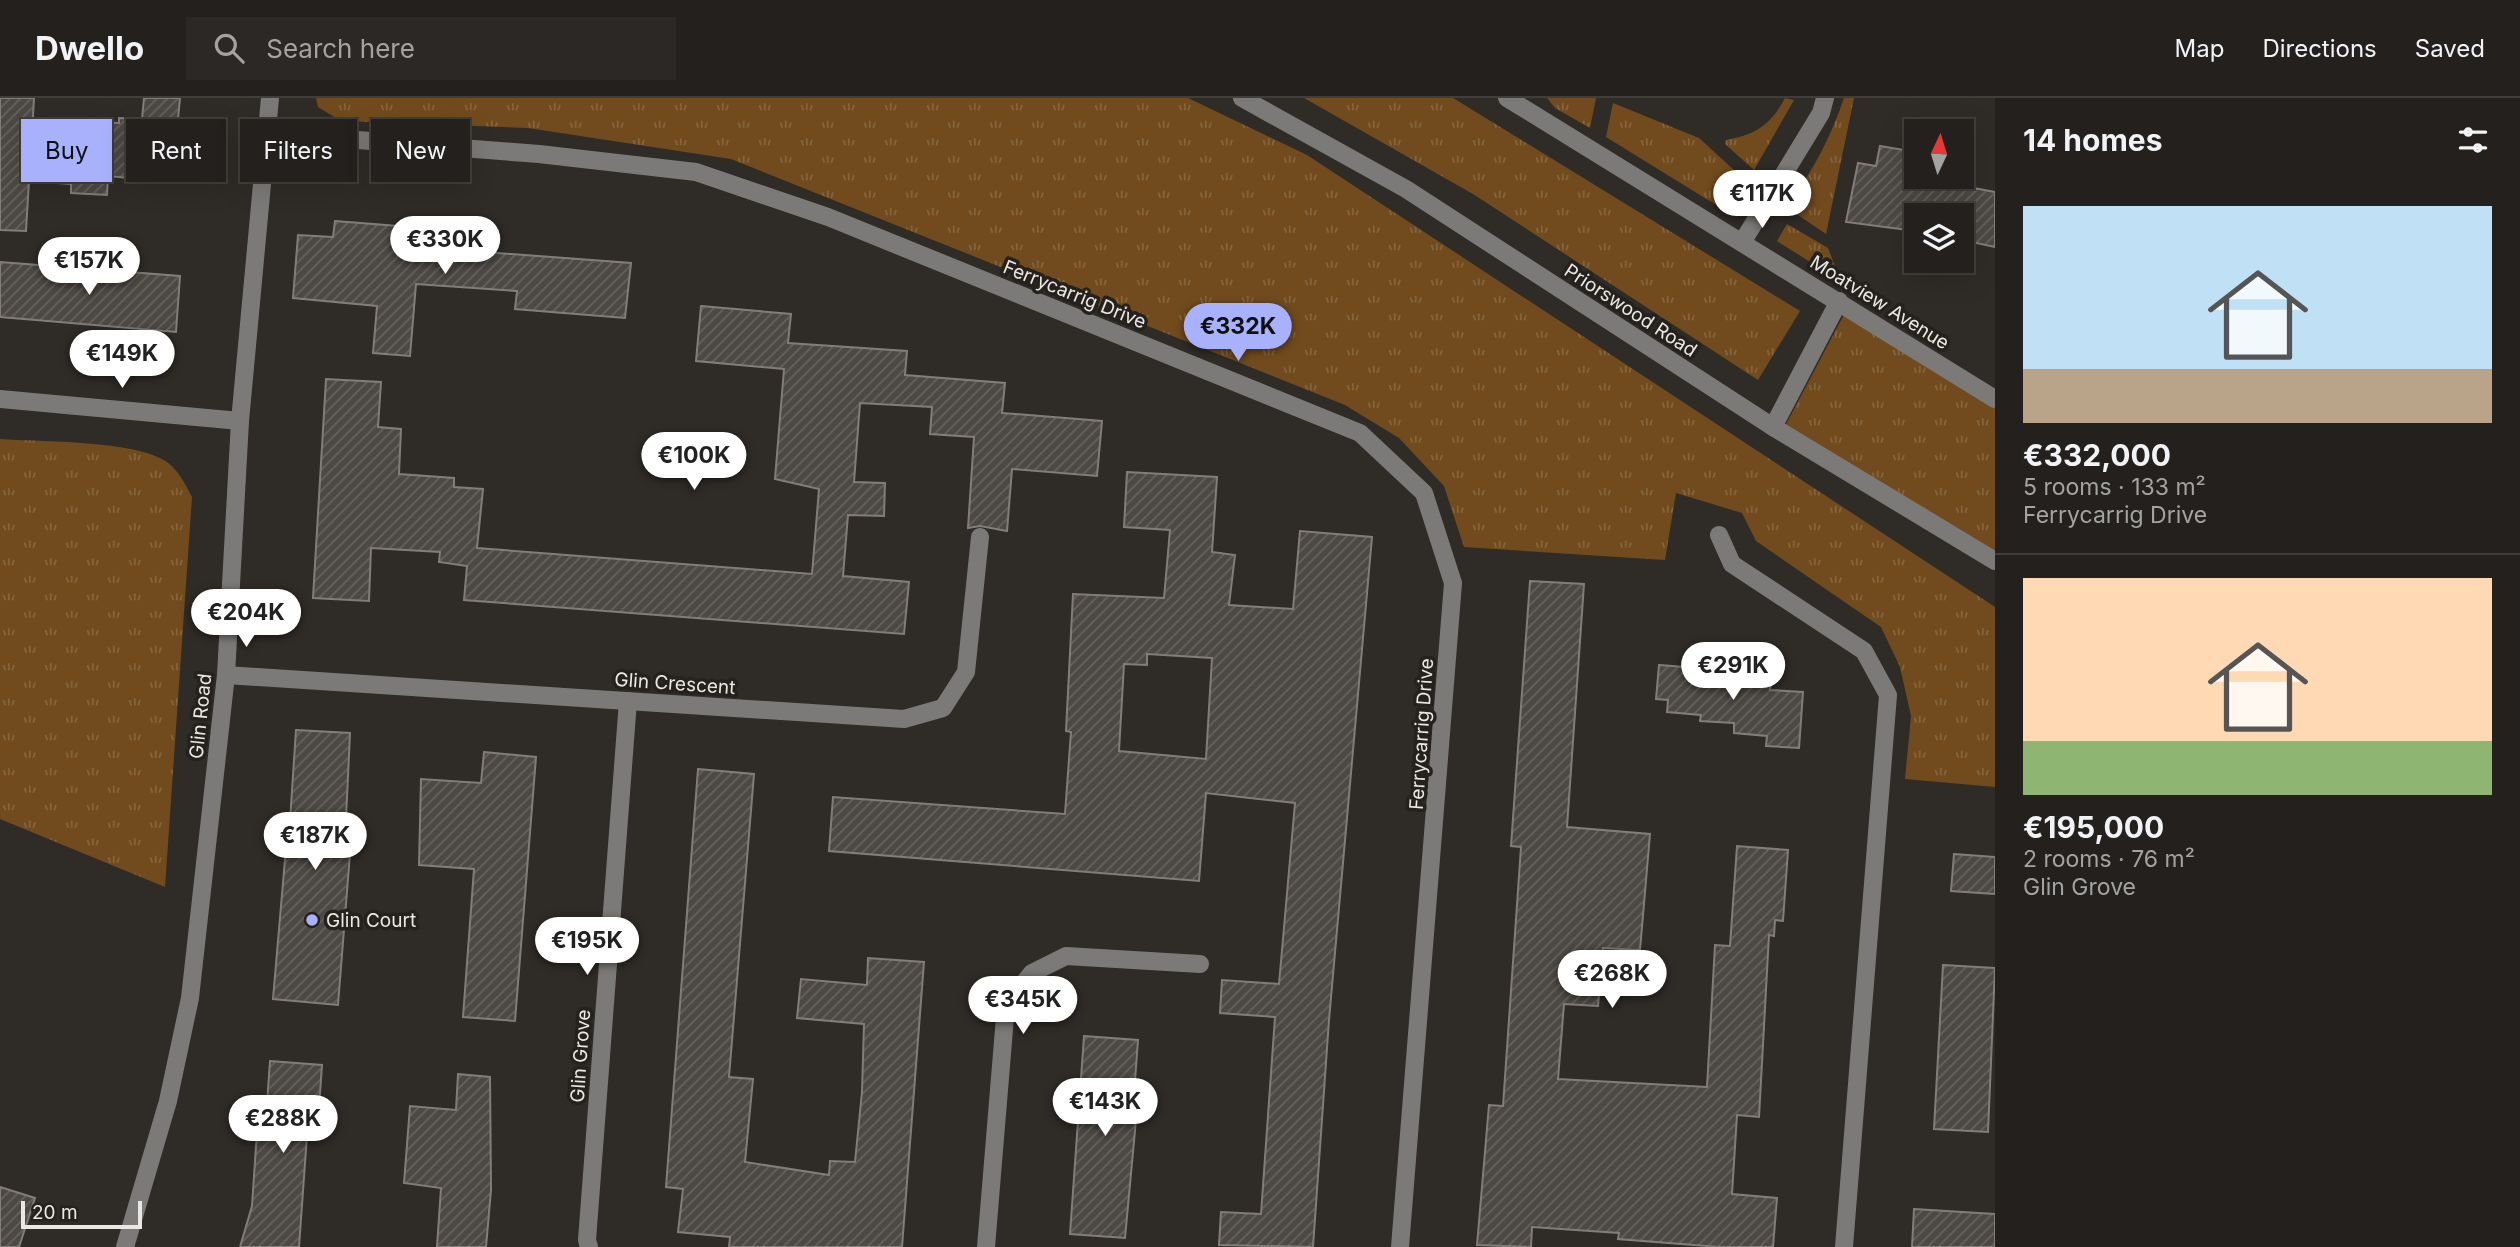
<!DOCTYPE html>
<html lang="en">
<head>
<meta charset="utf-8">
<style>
	body { margin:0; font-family:Inter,sans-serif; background:#2b2826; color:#f1f3f6; height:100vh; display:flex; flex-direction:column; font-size:26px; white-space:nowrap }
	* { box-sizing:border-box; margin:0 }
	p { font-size:23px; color:#a3a3a4 }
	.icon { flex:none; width:38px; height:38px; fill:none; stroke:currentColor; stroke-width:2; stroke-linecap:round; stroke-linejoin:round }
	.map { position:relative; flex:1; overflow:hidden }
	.drawer { display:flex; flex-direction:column; background:#23201d; width:525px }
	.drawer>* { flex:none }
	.top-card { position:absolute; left:21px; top:21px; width:665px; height:63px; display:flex; gap:14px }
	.needle { width:46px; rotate:4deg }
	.buttons { position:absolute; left:1904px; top:21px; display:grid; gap:14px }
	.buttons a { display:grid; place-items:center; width:70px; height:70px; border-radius:0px; background:#23201d; box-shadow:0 7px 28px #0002,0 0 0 2px #403e3b; font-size:35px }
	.scale { position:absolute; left:21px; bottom:18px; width:121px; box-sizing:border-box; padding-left:7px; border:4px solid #eae7e4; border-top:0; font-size:19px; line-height:24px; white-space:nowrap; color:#eae7e4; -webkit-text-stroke:5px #25211d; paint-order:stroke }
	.price { position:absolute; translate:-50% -60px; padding:0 16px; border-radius:24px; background:#fff; color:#222; font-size:23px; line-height:46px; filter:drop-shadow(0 2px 4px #0008) }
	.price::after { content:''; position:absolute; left:50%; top:42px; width:21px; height:16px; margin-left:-10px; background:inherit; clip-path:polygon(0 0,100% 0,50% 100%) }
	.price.selected { background:#a7b1fc; color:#111 }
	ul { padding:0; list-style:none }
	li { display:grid; align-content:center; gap:14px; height:371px; padding:0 28px }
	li+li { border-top:2px solid #403e3b }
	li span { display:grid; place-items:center; height:217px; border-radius:0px; color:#555 }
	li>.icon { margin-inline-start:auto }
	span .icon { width:126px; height:126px; fill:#fffc; stroke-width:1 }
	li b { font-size:30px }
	h2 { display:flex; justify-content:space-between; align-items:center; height:84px; padding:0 28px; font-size:30px }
	.chip { padding:0 24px; border-radius:0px; background:#23201d; box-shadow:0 7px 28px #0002,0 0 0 2px #403e3b; font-size:24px; line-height:63px }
	.chip.selected { background:#a7b1fc; color:#111 }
	header { display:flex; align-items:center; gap:42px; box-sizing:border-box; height:98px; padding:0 35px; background:#23201d; border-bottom:2px solid #403e3b }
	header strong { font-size:33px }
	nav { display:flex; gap:38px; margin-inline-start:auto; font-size:24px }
	.search { width:490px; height:63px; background:#2b2826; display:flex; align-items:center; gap:18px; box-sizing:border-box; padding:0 24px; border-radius:0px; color:#a3a3a4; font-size:26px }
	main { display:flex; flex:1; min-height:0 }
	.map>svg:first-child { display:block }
	.grass { fill:url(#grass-tufts) }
	.building { fill:url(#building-hatch); stroke:#827d78; stroke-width:2; fill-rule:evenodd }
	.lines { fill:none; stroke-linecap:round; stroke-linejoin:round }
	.minor { stroke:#7c7a78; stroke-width:18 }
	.poi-dot { fill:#a7b1fc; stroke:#25211d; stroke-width:2.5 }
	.labels { text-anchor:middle; stroke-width:7; stroke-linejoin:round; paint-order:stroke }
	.street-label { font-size:19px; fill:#eae7e4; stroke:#25211d }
	.poi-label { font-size:19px; fill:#eae7e4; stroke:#25211d; text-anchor:start }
</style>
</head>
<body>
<header>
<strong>Dwello</strong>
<div class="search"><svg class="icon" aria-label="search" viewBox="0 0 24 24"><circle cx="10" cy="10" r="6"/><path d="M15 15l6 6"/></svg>Search here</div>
<nav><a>Map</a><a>Directions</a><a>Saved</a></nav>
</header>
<main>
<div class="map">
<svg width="1995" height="1149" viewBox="0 0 1995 1149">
	<defs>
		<pattern id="grass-tufts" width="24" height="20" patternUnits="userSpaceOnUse" patternTransform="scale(1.75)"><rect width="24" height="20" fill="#714b1d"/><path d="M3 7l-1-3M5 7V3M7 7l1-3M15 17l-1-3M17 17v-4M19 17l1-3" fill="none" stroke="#85653e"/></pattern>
		<pattern id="building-hatch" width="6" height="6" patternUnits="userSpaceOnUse" patternTransform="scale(1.75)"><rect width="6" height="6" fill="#4c4843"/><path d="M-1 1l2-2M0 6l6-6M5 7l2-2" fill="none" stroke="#66625e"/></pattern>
	</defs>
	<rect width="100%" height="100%" fill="#2f2b27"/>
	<!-- grass -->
	<g class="grass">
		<polygon points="316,0 1188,0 1307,57 1995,509 1995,689 1905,681 1911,618 1900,569 1881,529 1756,443 1742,415 1676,395 1665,462 1464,449 1444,388 1399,340 1345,307 731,61 528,30 341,23 318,9"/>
		<polygon points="1304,0 1453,0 1800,213 1758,282 1473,96"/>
		<polygon points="1547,0 1596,0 1590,30 1555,10"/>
		<path d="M1785 0 1794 2 1754 72 1725 46 1726 42C1755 37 1771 27 1785 0Z"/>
		<path d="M1844 0H1854L1826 136 1786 109C1811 77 1831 39 1844 0Z"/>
		<polygon points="1613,5 1699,40 1747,84 1737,103 1721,110 1606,39"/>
		<polygon points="1787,126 1828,150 1835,168 1826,174 1777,143"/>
		<polygon points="1848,209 1995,300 1995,459 1783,332"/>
		<path d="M0 341C41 344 135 342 167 364 179 373 185 386 192 399L165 789 0 721Z"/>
	</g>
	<!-- building -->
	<g class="building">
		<polygon points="0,0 34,0 31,53 100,58 103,24 119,25 119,20 142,21 144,0 180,0 172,84 108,78 107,97 71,95 71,86 29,83 26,133 0,132"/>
		<polygon points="1880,48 1916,54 1916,79 1943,79 1942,84 1995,94 1995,149 1962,142 1962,117 1916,117 1916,133 1846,124 1858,65 1876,68"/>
		<polygon points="335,123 487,135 485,154 631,165 625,220 515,211 517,193 416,186 410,258 373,255 377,208 293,200 298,137 333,139"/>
		<polygon points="0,164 180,178 176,234 0,219"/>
		<polygon points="701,208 791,216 788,245 907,253 905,277 1005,285 1002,315 1102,323 1097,378 1012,371 1007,433 980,428 968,430 974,339 930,336 932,309 860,305 854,384 885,385 884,418 848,417 843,478 909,484 904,536 464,502 467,468 439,464 440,454 371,450 369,503 313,500 326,281 381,284 378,329 401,331 399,376 454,380 454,389 483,391 477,450 812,476 819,391 775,381 784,271 696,263"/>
		<path d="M1127 374 1217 379 1212 454 1235 457 1229 507 1293 511 1300 433 1372 439 1329 922 1313 1149 1219 1147 1221 1114 1261 1116 1275 919 1220 915 1222 882 1279 886 1295 705 1206 695 1199 783 829 753 833 699 1065 716 1071 634 1066 633 1073 496 1164 500 1170 432 1124 429ZM1147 556 1212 560 1206 661 1119 653 1124 566 1147 567Z"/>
		<polygon points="1530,483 1584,486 1567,729 1650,736 1640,852 1603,850 1598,908 1564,906 1558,981 1707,989 1715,847 1730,848 1737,748 1788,752 1783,823 1775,822 1774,838 1769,837 1759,1019 1737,1017 1732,1096 1777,1100 1773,1149 1719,1149 1618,1141 1619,1135 1532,1129 1531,1149 1477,1147 1489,1007 1503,1008 1521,749 1511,748"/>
		<polygon points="1659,567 1738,573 1737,580 1771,583 1770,592 1803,594 1799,650 1766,648 1767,638 1734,635 1734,625 1700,623 1701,617 1667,614 1668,602 1656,601"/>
		<polygon points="296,632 350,635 345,743 351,743 338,907 273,901 287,738 289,738"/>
		<polygon points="484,654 536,659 515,923 463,919 474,771 419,767 421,681 481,685"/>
		<polygon points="698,671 754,676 729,979 753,981 745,1064 829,1077 830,1063 855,1064 862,994 864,926 797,920 801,881 867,887 868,860 924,864 902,1149 729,1149 730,1139 678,1134 683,1091 666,1089"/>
		<polygon points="1954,756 1995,759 1995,796 1951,793"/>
		<polygon points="1943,867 1995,870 1988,1034 1934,1031"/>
		<polygon points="1084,938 1138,942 1133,1010 1137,1011 1125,1140 1070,1136"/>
		<polygon points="270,963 322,967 317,1038 307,1037 299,1149 240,1149 252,1108 257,1033 265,1034"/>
		<polygon points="458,976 490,979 491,1092 486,1149 437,1149 441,1090 404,1085 410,1008 456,1012"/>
		<polygon points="0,1089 35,1100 19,1149 0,1149"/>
		<polygon points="1914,1111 1995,1116 1995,1149 1912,1149"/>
	</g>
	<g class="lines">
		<!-- minor -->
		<g class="minor">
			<polyline points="1242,0 1406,91 1773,329 1995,463"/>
			<polyline points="1507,0 1995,301"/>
			<polyline points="267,35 539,56 696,74 828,119 1360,335 1424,395 1453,485 1400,1149"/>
			<polyline points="1743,143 1821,15 1825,0"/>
			<polyline points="0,301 240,323"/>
			<polyline points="1773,329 1839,203"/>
			<polyline points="1719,437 1732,466 1864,553 1888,597 1844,1149"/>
			<polyline points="226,577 904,621 943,610 966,574 980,439"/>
			<polyline points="125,1149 168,1003 190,900 226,577 240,323 270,0"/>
			<polyline points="589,1149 587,1142 628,603"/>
			<polyline points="986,1149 1006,907 1032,875 1066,858 1200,866"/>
		</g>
	</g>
	<!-- markers -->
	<circle class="poi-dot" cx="312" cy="822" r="7"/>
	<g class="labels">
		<!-- street labels -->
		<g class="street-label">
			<text transform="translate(1075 196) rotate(22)" y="7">Ferrycarrig Drive</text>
			<text transform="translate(1880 204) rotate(32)" y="7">Moatview Avenue</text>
			<text transform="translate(1631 212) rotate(33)" y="7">Priorswood Road</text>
			<text transform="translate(675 585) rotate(4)" y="7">Glin Crescent</text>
			<text transform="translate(200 618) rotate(-84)" y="7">Glin Road</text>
			<text transform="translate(1421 636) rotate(-86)" y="7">Ferrycarrig Drive</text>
			<text transform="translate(580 958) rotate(-86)" y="7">Glin Grove</text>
		</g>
		<!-- poi labels -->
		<g class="poi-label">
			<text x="326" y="829">Glin Court</text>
		</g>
	</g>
</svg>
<div class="buttons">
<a><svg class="needle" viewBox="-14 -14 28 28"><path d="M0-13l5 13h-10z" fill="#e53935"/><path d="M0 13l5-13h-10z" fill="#a3a3a4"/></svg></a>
<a><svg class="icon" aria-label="layers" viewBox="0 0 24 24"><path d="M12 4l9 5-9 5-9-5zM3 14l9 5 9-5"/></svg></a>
</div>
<div class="scale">20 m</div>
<b class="price" style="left:1762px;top:132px">€117K</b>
<b class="price" style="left:445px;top:178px">€330K</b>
<b class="price" style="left:89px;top:199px">€157K</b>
<b class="price selected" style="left:1238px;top:265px">€332K</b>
<b class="price" style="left:122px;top:292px">€149K</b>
<b class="price" style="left:694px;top:394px">€100K</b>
<b class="price" style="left:246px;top:551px">€204K</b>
<b class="price" style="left:1733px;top:604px">€291K</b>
<b class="price" style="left:315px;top:774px">€187K</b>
<b class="price" style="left:587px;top:879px">€195K</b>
<b class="price" style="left:1612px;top:912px">€268K</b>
<b class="price" style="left:1023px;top:938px">€345K</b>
<b class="price" style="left:1105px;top:1040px">€143K</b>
<b class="price" style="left:283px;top:1057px">€288K</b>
<div class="top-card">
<a class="chip selected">Buy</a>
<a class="chip">Rent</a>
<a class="chip">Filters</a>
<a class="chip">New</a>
</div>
</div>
<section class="drawer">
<h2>14 homes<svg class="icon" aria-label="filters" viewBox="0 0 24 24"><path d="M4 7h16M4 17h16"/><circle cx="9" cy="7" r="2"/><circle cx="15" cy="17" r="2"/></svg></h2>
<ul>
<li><span style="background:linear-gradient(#bfe0f5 75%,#b9a48a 0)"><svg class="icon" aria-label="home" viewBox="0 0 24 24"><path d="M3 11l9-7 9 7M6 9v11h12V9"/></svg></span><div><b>€332,000</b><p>5 rooms · 133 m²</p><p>Ferrycarrig Drive</p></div></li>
<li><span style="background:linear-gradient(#ffd9b3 75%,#8fb573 0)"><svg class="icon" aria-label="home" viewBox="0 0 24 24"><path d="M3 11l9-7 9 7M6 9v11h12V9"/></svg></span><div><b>€195,000</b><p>2 rooms · 76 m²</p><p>Glin Grove</p></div></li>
</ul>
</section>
</main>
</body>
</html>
